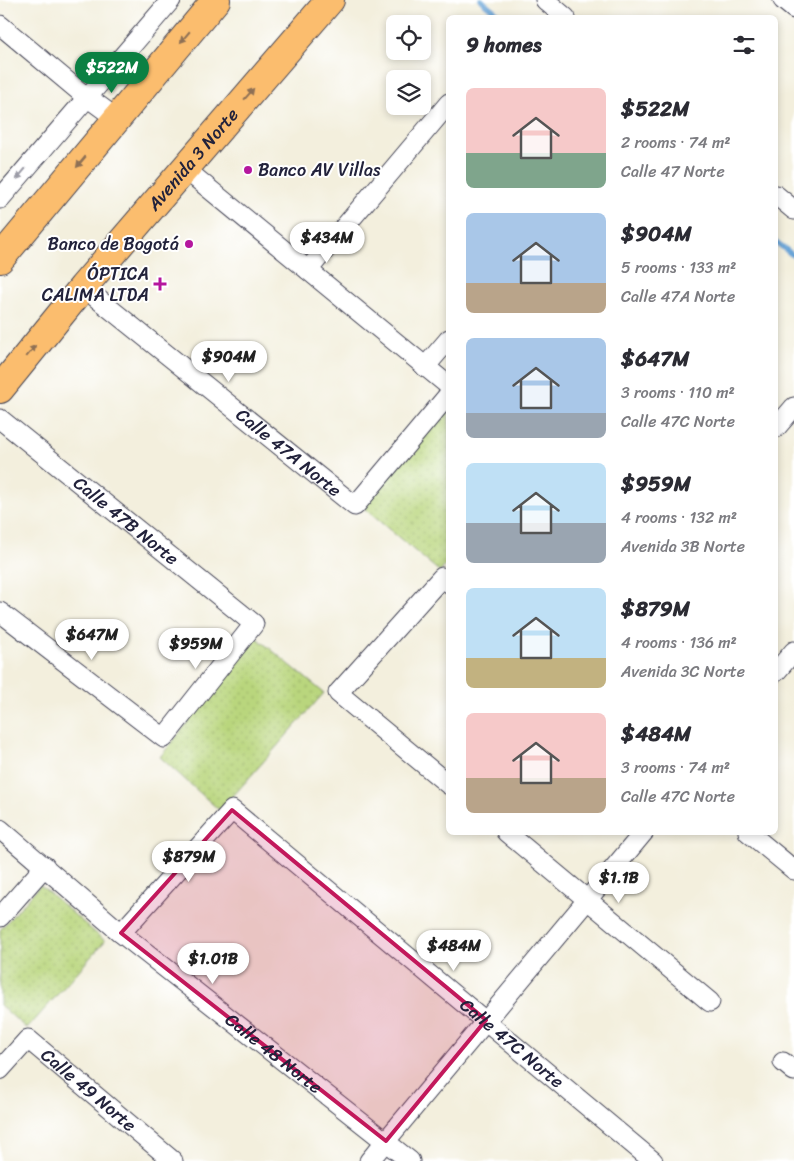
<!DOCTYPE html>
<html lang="en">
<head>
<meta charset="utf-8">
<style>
	body { margin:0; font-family:Sriracha,sans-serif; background:#f2f2f3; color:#2b2b33; height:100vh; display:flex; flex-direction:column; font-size:19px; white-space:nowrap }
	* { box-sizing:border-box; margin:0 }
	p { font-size:16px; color:#7c7c81 }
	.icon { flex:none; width:28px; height:28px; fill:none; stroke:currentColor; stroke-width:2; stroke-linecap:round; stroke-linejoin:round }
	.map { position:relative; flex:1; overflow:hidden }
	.side { position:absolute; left:446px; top:15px; width:332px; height:820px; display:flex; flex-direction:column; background:#fff; border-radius:8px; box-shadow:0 2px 8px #0003 }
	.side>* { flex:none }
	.fabs { position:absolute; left:386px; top:15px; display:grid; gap:10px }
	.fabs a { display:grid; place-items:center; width:45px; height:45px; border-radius:8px; background:#fff; box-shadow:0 2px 8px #0003; font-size:25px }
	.price { position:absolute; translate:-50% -42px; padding:0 11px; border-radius:18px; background:#fff; color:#222; font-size:16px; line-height:32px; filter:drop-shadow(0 1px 2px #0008) }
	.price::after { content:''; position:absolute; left:50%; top:30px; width:15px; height:11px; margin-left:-8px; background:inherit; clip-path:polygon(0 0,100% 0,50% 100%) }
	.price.selected { background:#0b8043; color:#fff }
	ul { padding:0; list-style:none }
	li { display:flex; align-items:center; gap:15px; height:125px; padding:0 20px }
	li span { display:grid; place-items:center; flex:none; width:140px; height:100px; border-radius:8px; color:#555 }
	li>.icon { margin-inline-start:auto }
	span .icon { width:60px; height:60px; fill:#fffc; stroke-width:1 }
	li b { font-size:21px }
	h2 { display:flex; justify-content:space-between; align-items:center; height:60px; padding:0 20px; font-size:21px }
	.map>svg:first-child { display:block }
	.park { fill:url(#park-dots); stroke:#6e7c5c }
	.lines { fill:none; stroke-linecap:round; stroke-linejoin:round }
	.stream { stroke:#63a1d5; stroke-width:5.5 }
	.minor-casing { stroke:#414153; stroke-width:21 }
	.primary-casing { stroke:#414153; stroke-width:30 }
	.minor { stroke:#fff; stroke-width:19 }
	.primary { stroke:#fbbd6e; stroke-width:28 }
	.oneway { fill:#8e7054 }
	.oneway2 { fill:#9c9ca7 }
	.marked { fill:#c2185b; fill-opacity:0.2; stroke:#c2185b; stroke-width:4; stroke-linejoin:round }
	.poi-dot { fill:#b5179e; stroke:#fff; stroke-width:2 }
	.labels { text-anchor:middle; stroke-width:4; stroke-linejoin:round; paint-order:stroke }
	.street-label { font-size:18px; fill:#22223b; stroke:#fff }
	.poi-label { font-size:18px; fill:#22223b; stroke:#fff; text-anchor:end }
</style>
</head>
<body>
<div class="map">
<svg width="794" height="1161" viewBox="0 0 794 1161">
	<defs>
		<pattern id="park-dots" width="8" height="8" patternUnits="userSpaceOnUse" patternTransform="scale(1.25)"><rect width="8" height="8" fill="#b9d67d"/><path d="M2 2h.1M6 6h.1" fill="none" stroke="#9fb76d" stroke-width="1.8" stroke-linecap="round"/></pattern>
	</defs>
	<rect width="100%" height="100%" fill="#fff"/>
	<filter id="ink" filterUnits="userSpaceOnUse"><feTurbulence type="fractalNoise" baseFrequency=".02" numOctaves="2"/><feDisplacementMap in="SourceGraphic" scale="10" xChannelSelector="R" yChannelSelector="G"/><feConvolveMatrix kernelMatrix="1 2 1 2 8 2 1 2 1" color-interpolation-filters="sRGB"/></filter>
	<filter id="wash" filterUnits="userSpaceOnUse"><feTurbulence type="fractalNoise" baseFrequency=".0096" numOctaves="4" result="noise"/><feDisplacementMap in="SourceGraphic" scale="20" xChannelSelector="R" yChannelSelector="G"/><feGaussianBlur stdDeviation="1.12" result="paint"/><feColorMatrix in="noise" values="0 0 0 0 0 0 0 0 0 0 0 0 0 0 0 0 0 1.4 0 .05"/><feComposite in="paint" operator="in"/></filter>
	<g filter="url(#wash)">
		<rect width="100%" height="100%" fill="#f3efdd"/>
		<!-- park -->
		<g class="park">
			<polygon points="449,400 449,561 440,572 361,506"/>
			<polygon points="256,637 324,693 220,811 160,757"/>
			<polygon points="40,885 105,941 27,1029 0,1005 0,930"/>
		</g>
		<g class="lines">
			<!-- stream -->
			<g class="stream">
				<polyline points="481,0 503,18"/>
				<polyline points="776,242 794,256"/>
			</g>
		</g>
	</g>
	<g filter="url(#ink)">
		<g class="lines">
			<defs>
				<g id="minor">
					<polyline points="545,0 566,18"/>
					<polyline points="783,0 794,9"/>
					<polyline points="0,25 79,91 117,119"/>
					<polyline points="185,169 449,386"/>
					<polyline points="776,195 794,210"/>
					<polyline points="0,199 171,0"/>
					<polyline points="308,270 449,103"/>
					<path id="s1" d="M83 287 355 506 449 394"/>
					<polyline points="425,367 449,339"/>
					<path id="s2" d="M0 419 254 624 164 738 0 612"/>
					<polyline points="776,428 794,407"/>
					<polyline points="449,583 442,577 338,693 449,785"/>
					<polyline points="776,672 794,651"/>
					<path id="s3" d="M0 829 121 933 410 1161"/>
					<polyline points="506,832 710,1002"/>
					<polyline points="748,832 794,870"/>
					<polyline points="0,917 45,866"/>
					<path id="s4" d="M121 933 232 810 653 1161"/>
					<polyline points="783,1062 794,1071"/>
					<path id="s5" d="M0 1070 28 1039 173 1161"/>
					<polyline points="369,1161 644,832"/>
				</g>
				<g id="primary">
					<polyline points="0,259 216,0"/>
					<path id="s6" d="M0 389 83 287 330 0"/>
				</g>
			</defs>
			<!-- minor casing -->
			<use href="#minor" class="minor-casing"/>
			<!-- primary casing -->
			<use href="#primary" class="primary-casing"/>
			<!-- minor -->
			<use href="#minor" class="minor"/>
			<!-- primary -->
			<use href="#primary" class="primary"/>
		</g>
		<!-- one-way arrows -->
		<defs><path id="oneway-solid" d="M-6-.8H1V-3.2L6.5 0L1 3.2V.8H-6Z" transform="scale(1.25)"/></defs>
		<g class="oneway">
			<use href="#oneway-solid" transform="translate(185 37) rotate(130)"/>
			<use href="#oneway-solid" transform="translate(249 94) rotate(-49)"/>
			<use href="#oneway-solid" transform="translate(81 162) rotate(130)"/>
			<use href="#oneway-solid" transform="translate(31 351) rotate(-51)"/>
		</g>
		<use class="oneway2" href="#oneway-solid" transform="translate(21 174) rotate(130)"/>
	</g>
	<!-- marked area -->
	<path class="marked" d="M232 810 486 1020 386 1141 121 933Z"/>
	<!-- markers -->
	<g class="poi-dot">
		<circle cx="248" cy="170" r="5"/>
		<circle cx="189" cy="244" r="5"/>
		<path d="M157.5 276.5h5v5h5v5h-5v5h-5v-5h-5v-5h5z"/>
	</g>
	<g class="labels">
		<!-- street labels -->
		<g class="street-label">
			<text dy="6" stroke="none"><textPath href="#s6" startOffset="300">Avenida 3 Norte</textPath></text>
			<text dy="6" stroke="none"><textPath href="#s1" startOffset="264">Calle 47A Norte</textPath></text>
			<text dy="6" stroke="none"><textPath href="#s2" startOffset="162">Calle 47B Norte</textPath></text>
			<text dy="6" stroke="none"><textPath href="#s4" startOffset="530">Calle 47C Norte</textPath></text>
			<text dy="6" stroke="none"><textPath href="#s3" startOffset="354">Calle 48 Norte</textPath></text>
			<text dy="6" stroke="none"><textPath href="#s5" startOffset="121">Calle 49 Norte</textPath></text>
		</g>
		<!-- poi labels -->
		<g class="poi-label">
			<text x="258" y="176" text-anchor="start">Banco AV Villas</text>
			<text x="179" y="250">Banco de Bogotá</text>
			<text x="149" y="280">ÓPTICA<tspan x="149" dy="21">CALIMA LTDA</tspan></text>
		</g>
	</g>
</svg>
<div class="fabs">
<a><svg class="icon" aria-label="locate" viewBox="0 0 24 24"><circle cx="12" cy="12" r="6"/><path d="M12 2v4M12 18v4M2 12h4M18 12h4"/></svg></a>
<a><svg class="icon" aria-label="layers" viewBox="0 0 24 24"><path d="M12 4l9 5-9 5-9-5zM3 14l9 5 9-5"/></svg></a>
</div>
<b class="price selected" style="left:112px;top:94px">$522M</b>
<b class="price" style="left:327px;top:264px">$434M</b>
<b class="price" style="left:229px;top:383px">$904M</b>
<b class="price" style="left:92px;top:661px">$647M</b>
<b class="price" style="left:196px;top:670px">$959M</b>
<b class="price" style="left:189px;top:883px">$879M</b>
<b class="price" style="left:619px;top:904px">$1.1B</b>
<b class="price" style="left:454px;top:972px">$484M</b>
<b class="price" style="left:213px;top:985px">$1.01B</b>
<section class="side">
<h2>9 homes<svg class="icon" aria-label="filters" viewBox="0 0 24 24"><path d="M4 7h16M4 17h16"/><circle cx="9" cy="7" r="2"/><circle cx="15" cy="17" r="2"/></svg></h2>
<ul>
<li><span style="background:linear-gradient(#f6c9c9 65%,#7fa58c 0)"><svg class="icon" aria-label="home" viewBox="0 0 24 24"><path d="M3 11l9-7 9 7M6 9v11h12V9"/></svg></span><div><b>$522M</b><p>2 rooms · 74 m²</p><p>Calle 47 Norte</p></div></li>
<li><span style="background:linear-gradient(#a9c7e8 70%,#b9a48a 0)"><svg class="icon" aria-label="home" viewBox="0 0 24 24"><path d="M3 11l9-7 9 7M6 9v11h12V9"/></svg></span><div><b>$904M</b><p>5 rooms · 133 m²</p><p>Calle 47A Norte</p></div></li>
<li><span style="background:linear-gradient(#a9c7e8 75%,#9aa5b1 0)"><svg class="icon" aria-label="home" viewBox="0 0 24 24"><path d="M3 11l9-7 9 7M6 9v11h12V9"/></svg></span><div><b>$647M</b><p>3 rooms · 110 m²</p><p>Calle 47C Norte</p></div></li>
<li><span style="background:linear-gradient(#bfe0f5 60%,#9aa5b1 0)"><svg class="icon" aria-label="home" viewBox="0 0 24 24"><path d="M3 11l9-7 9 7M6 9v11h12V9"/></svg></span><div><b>$959M</b><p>4 rooms · 132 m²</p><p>Avenida 3B Norte</p></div></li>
<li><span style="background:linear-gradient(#bfe0f5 70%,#c2b280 0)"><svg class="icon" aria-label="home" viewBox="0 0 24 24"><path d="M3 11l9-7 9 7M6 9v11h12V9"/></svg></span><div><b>$879M</b><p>4 rooms · 136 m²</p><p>Avenida 3C Norte</p></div></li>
<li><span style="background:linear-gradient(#f6c9c9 65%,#b9a48a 0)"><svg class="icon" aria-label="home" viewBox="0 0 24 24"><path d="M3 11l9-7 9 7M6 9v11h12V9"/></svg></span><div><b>$484M</b><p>3 rooms · 74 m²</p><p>Calle 47C Norte</p></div></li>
</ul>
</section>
</div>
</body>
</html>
